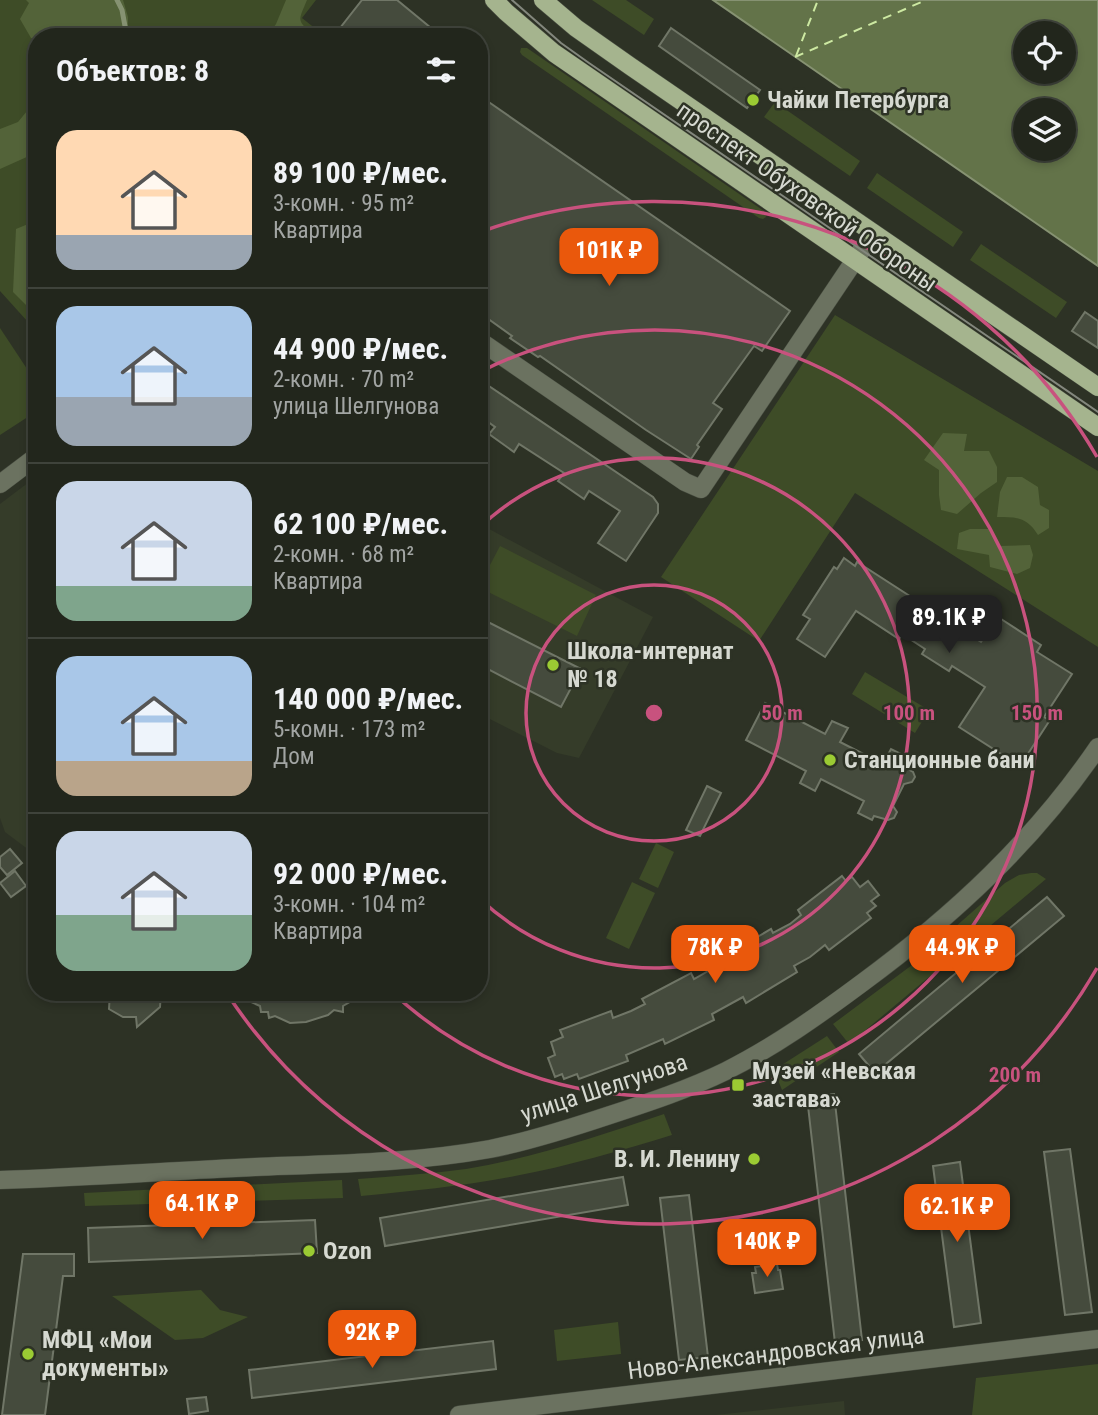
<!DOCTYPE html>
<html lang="ru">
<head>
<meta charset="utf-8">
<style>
	body { margin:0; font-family:"Roboto Condensed",sans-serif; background:#2e3229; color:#f1f3f6; height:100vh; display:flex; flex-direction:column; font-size:26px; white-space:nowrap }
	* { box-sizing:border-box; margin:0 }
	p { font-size:23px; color:#a2a5a3 }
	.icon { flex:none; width:38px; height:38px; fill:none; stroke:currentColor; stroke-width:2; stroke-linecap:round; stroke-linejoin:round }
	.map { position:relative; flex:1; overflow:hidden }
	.sheet { position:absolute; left:28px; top:28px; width:460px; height:973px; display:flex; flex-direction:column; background:#22261c; border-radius:28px; box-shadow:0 4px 10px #0003,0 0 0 2px #3f433b }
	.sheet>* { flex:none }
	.controls { position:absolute; left:1013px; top:21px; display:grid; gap:14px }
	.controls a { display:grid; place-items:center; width:63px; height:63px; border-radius:50%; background:#22261c; box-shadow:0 4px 10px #0003,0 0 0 2px #3f433b; font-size:35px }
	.price { position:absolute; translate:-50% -60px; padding:0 16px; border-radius:14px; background:#ea580c; color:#fff; font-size:23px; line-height:46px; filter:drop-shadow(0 2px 4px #0008) }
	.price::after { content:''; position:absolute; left:50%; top:42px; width:21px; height:16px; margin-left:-10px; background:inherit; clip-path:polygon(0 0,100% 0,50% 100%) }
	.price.on { background:#222; color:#fff }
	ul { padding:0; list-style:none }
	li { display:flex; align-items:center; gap:21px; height:175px; padding:0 28px }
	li+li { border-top:2px solid #3f433b }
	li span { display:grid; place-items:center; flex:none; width:196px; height:140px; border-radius:21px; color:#555 }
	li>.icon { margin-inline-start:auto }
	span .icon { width:84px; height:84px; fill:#fffc; stroke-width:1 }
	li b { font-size:30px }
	h2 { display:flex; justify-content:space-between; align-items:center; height:84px; padding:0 28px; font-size:30px }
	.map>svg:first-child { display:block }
	.built { fill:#353c29 }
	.green { fill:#3e4c27 }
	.forest { fill:#536339 }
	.water { fill:#637349; stroke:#869272; stroke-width:2; fill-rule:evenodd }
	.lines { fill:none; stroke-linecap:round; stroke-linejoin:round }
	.stream { stroke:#869272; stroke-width:5 }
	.ferry { stroke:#cde9a2; stroke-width:2; stroke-dasharray:9 7; stroke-linecap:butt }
	.building { fill:#454b3d; stroke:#707667; stroke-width:2 }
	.minor-casing { stroke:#484d41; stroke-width:19 }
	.major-casing { stroke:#484d41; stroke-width:19 }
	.minor { stroke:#6b7260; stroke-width:18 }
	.major { stroke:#a5b48e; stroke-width:18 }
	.tram { stroke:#83877d; stroke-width:2 }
	.ring { fill:none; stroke:#c8527e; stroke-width:3.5 }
	.poi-dot { fill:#9bcb33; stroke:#2d3225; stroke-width:2.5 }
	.labels { text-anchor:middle; stroke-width:5; stroke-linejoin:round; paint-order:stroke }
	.poi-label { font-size:24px; font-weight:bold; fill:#d6d9d1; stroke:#2d3225; text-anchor:start }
	.street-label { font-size:24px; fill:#d6d9d1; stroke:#2d3225 }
	.centre { fill:#c8527e; stroke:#2d3225; stroke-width:3.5 }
	.ring-label { font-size:21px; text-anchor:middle; font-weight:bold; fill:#c8527e; stroke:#2d3225; stroke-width:5; stroke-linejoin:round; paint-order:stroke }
</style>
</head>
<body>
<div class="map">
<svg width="1098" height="1415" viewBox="0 0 1098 1415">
	<rect width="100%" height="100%" fill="#2d3225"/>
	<!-- built -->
	<g class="built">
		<polygon points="37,476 37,856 5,832 0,818 0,504"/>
		<polygon points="480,524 653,617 579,758 557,753 480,714"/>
		<polygon points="844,1401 845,1415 715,1415 734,1413"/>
	</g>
	<!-- green -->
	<g class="green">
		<polygon points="0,0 316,0 302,18 326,37 37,37 37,332 0,291"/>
		<polygon points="592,0 626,0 654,19 644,35"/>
		<polygon points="521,48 527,48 764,211 766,217 763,219 759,218 522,55 520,52"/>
		<polygon points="775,102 860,161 850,176 764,117"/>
		<polygon points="877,173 963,232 953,247 867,188"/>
		<polygon points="981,244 1067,302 1056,318 970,260"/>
		<polygon points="835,315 1098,471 1098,647 855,493 759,641 661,577"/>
		<polygon points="0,328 37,384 37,411 0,435"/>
		<polygon points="500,546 596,595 577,636 480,588 480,584"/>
		<polygon points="865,672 929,710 915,733 852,694"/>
		<polygon points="656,843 674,852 658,888 639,879"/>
		<polygon points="1031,873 1037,873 1046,879 849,1044 833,1024 912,965 1005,883 1019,875"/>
		<polygon points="632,882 655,893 629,949 606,938"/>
		<polygon points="827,1036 839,1052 782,1090 774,1070"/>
		<path d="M664 1114 672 1135C620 1151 568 1166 515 1176 464 1186 412 1191 361 1196L358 1179C394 1176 430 1174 466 1169 533 1158 599 1136 664 1114Z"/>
		<polygon points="342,1180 343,1198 85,1206 84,1193"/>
		<polygon points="201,1290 220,1310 248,1317 203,1338 175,1340 112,1296"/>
		<polygon points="618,1322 621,1354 557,1361 554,1330"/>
		<polygon points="1098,1364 1098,1415 972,1415 976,1378"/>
	</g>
	<!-- forest -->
	<g class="forest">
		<polygon points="26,0 123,0 128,17 128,37 37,37 37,40 31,38 20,19 29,3"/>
		<path d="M286 0H307C298 22 296 19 315 37H267L276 24Z"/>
		<polygon points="37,103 37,165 29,156 0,169 0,129 18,122 32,105"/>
		<polygon points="33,222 37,226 37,316 13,292 16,229"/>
		<polygon points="943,433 967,434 964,451 989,451 997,467 997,482 981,493 957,514 941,510 939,495 939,470 924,460"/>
		<path d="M1007 477H1022L1038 487 1040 505 1049 510V528L1038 535C1027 517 1017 517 997 517L1000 492Z"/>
		<polygon points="970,529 989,529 999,546 1030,545 1033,555 1030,568 1017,574 990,567 989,555 957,549 959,533"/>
	</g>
	<!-- water -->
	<path class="water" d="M713 0H1098V266ZM1026 33H1064V72H1026ZM1026 110H1064V149H1026Z"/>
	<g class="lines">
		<!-- stream -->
		<polyline class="stream" points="117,0 122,10 127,37"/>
		<!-- ferry -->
		<g class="ferry">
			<polyline points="796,56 818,0"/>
			<polyline points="795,57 926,0"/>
		</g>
	</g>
	<!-- building -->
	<g class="building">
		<polygon points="362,0 397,0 442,37 333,37"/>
		<polygon points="671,28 760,90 747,108 659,46"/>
		<polygon points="480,96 790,311 762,351 754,346 713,403 722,409 697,445 699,447 691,459 646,430 540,356 538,357 510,338 512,336 480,313"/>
		<polygon points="1085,312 1098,321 1098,348 1072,331"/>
		<polygon points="480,380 653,497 658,504 658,513 626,561 598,543 620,511 589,491 584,499 558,481 564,473 519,444 514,452 489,434 495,427 480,416"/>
		<polygon points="844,558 855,566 857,562 981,642 998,617 1041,645 1037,652 1072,674 1044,717 1050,720 1020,766 959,727 985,687 952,666 949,671 922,654 925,649 902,634 899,639 856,611 825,657 797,639 810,619 803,615 834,567 837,569"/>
		<polygon points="480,618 581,669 561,707 480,665"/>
		<polygon points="765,703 825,734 832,721 848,728 840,742 883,764 891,749 905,756 901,765 913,772 915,777 912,782 904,784 893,806 897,812 894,818 888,820 874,816 872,820 858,813 864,801 821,779 815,791 800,783 806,771 746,740"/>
		<polygon points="707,786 721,793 700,836 686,830"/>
		<polygon points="10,849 22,863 7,875 0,867 0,857"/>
		<polygon points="15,871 26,886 11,897 0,883"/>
		<polygon points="842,876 846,881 852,877 860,887 868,881 879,895 871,901 876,906 867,913 871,918 829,950 825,945 810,957 794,966 797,972 746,1003 743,997 712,1014 714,1020 665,1044 663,1039 626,1055 628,1061 579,1079 577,1074 564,1079 562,1074 555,1077 548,1058 555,1055 551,1042 563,1037 560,1030 611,1011 613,1018 631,1011 645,1004 642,999 691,973 694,979 724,962 721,958 771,929 773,933 790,924 801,915 798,910"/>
		<polygon points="1047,897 1064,916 875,1073 859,1054"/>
		<polygon points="110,992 161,992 160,1007 137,1027 136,1017 123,1017 109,1009"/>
		<polygon points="229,992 367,992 343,1006 343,1012 334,1010 328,1015 306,1022 290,1023 275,1016 269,1018 268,1012 261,1012 260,1006"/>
		<polygon points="834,1094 862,1340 835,1343 807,1097"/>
		<polygon points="1070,1149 1092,1312 1065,1315 1044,1152"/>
		<polygon points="960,1162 981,1323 954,1327 933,1166"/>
		<polygon points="623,1177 628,1205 385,1246 380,1218"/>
		<polygon points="689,1195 708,1357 679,1360 660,1198"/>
		<polygon points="315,1220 317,1253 89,1262 88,1228"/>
		<polygon points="23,1254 74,1254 74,1276 63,1276 45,1415 2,1415"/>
		<polygon points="777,1264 778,1270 780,1270 783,1289 755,1293 752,1273 756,1273 755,1267"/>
		<polygon points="493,1341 496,1369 252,1398 249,1370"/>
		<polygon points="206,1397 208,1411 189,1414 187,1399"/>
	</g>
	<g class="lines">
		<defs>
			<g id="minor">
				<polyline points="480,341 685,482 701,489 873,233"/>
				<polyline points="0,484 37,456"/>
				<path d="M0 1180C85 1177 170 1171 255 1167 333 1164 413 1163 490 1149 531 1141 571 1128 610 1115 650 1102 689 1089 726 1071 774 1047 819 1015 862 983 953 916 1034 841 1098 747"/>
				<polyline points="459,1415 1098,1339"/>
			</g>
			<g id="major">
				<polyline points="494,0 506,12 554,53 1098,427"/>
				<polyline points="543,0 576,28 630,66 1098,387"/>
			</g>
		</defs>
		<!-- minor casing -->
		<use href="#minor" class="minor-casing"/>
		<!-- major casing -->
		<use href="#major" class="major-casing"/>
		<!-- minor -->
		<use href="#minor" class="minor"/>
		<!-- major -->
		<use href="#major" class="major"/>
		<!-- tram -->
		<polyline class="tram" points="512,0 561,43 589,63 1098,412"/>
	</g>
	<!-- distance rings -->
	<g class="ring">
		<circle cx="654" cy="713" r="128"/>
		<path d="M480 527A255 255 0 1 1 480 899"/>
		<path d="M480 372A383 383 0 1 1 393 993"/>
		<path d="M1097 968A511 511 0 0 1 228 995M483 231A511 511 0 0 1 1097 457"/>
	</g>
	<!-- markers -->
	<g class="poi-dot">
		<circle cx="753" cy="100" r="7"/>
		<circle cx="553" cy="665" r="7"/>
		<circle cx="830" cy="760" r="7"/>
		<rect x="731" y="1078" width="14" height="14" rx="3.5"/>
		<circle cx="754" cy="1159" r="7"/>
		<circle cx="309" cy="1251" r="7"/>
		<circle cx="28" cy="1354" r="7"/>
	</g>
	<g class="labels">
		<!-- poi labels -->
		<g class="poi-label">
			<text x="767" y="108">Чайки Петербурга</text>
			<text x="567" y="659">Школа-интернат<tspan x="567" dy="28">№ 18</tspan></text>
			<text x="844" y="768">Станционные бани</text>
			<text x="752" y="1079">Музей «Невская<tspan x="752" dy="28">застава»</tspan></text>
			<text x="740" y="1167" text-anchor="end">В. И. Ленину</text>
			<text x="323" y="1259">Ozon</text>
			<text x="42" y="1348">МФЦ «Мои<tspan x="42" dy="28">документы»</tspan></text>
		</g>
		<!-- street labels -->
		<g class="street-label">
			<text transform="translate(807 197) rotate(35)" y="8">проспект Обуховской Обороны</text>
			<text transform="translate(604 1088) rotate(-18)" y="8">улица Шелгунова</text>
			<text transform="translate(776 1353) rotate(-7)" y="8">Ново-Александровская улица</text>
		</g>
	</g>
	<circle cx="654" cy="713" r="10" class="centre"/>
	<g class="ring-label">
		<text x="782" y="720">50 m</text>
		<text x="909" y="720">100 m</text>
		<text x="1037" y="720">150 m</text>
		<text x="1015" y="1082">200 m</text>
	</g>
</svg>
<div class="controls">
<a><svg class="icon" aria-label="locate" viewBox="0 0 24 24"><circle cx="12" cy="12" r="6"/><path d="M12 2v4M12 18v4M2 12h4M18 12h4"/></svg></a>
<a><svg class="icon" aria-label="layers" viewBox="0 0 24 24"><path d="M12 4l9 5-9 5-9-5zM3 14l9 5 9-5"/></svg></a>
</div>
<b class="price" style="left:609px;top:288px">101K ₽</b>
<b class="price on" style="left:949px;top:655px">89.1K ₽</b>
<b class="price" style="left:715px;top:985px">78K ₽</b>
<b class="price" style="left:962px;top:985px">44.9K ₽</b>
<b class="price" style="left:202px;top:1241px">64.1K ₽</b>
<b class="price" style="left:957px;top:1244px">62.1K ₽</b>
<b class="price" style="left:767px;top:1279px">140K ₽</b>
<b class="price" style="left:372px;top:1370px">92K ₽</b>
<section class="sheet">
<h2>Объектов: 8<svg class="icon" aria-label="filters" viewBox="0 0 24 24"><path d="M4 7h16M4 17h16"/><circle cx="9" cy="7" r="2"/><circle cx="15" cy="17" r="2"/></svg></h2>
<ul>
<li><span style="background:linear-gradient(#ffd9b3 75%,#9aa5b1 0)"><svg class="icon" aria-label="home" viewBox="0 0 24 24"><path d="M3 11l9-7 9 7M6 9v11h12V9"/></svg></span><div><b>89 100 ₽/мес.</b><p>3-комн. · 95 m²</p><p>Квартира</p></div></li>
<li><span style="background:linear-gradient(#a9c7e8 65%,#9aa5b1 0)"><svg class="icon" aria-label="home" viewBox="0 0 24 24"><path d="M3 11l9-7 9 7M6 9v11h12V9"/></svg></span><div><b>44 900 ₽/мес.</b><p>2-комн. · 70 m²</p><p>улица Шелгунова</p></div></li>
<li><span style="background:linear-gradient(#c9d6e8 75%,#7fa58c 0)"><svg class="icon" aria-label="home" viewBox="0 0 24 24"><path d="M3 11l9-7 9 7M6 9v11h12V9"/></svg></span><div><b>62 100 ₽/мес.</b><p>2-комн. · 68 m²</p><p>Квартира</p></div></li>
<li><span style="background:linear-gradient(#a9c7e8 75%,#b9a48a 0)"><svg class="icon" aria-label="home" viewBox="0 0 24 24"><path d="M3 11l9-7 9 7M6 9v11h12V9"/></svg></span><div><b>140 000 ₽/мес.</b><p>5-комн. · 173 m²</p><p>Дом</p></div></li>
<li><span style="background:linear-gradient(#c9d6e8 60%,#7fa58c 0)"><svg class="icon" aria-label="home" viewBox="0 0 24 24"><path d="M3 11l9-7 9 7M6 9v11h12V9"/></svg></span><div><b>92 000 ₽/мес.</b><p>3-комн. · 104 m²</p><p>Квартира</p></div></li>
</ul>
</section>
</div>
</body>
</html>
